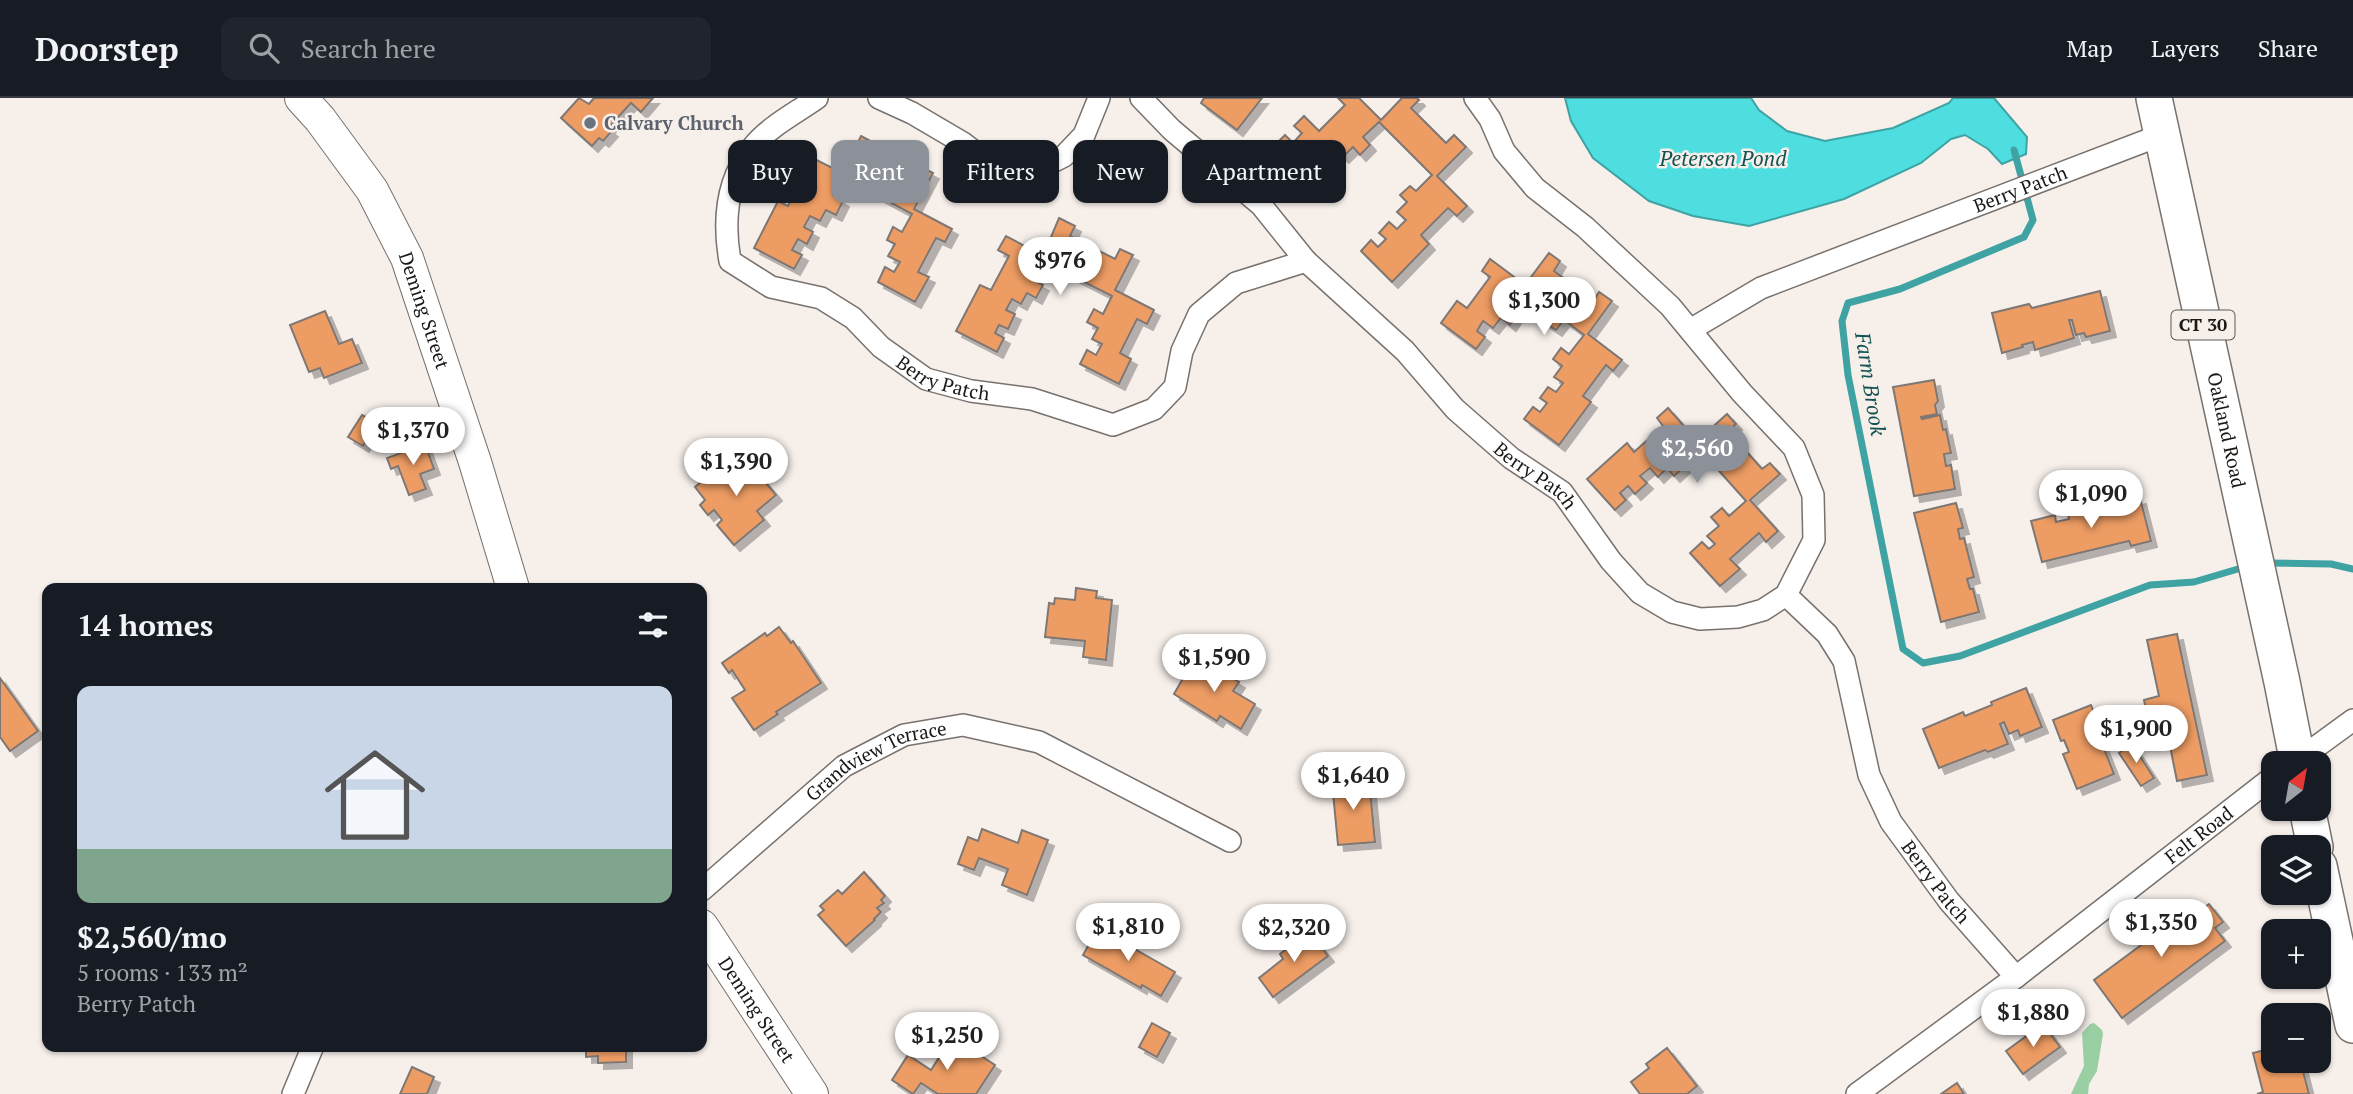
<!DOCTYPE html>
<html lang="en">
<head>
<meta charset="utf-8">
<style>
	body { margin:0; font-family:"PT Serif",serif; background:#20242c; color:#f1f3f6; height:100vh; display:flex; flex-direction:column; font-size:26px; white-space:nowrap }
	* { box-sizing:border-box; margin:0 }
	p { font-size:23px; color:#9ea1a6 }
	.icon { flex:none; width:38px; height:38px; fill:none; stroke:currentColor; stroke-width:2; stroke-linecap:round; stroke-linejoin:round }
	.map { position:relative; flex:1; overflow:hidden }
	.panel { position:absolute; left:42px; top:485px; width:665px; height:469px; display:flex; flex-direction:column; background:#171b24; border-radius:14px; box-shadow:0 2px 5px #0004 }
	.panel>* { flex:none }
	.top-card { position:absolute; left:728px; top:42px; width:665px; height:63px; display:flex; gap:14px }
	.needle { width:46px; rotate:31deg }
	.controls { position:absolute; left:2261px; top:653px; display:grid; gap:14px }
	.controls a { display:grid; place-items:center; width:70px; height:70px; border-radius:14px; background:#171b24; box-shadow:0 2px 5px #0004; font-size:35px }
	.price { position:absolute; translate:-50% -60px; padding:0 16px; border-radius:24px; background:#fff; color:#222; font-size:23px; line-height:46px; filter:drop-shadow(0 2px 4px #0008) }
	.price::after { content:''; position:absolute; left:50%; top:42px; width:21px; height:16px; margin-left:-10px; background:inherit; clip-path:polygon(0 0,100% 0,50% 100%) }
	.price.on { background:#8c9099; color:#fff }
	ul { padding:0; list-style:none }
	li { display:grid; align-content:center; gap:14px; height:371px; padding:0 35px }
	li+li { border-top:2px solid #363941 }
	li span { display:grid; place-items:center; height:217px; border-radius:14px; color:#555 }
	li>.icon { margin-inline-start:auto }
	span .icon { width:126px; height:126px; fill:#fffc; stroke-width:1 }
	li b { font-size:30px }
	h2 { display:flex; justify-content:space-between; align-items:center; height:84px; padding:0 35px; font-size:30px }
	.chip { padding:0 24px; border-radius:14px; background:#171b24; box-shadow:0 2px 5px #0004; font-size:24px; line-height:63px }
	.chip.on { background:#8c9099; color:#fff }
	header { display:flex; align-items:center; gap:42px; box-sizing:border-box; height:98px; padding:0 35px; background:#171b24; border-bottom:2px solid #363941 }
	header strong { font-size:33px }
	nav { display:flex; gap:38px; margin-inline-start:auto; font-size:24px }
	.search { width:490px; height:63px; background:#20242c; display:flex; align-items:center; gap:18px; box-sizing:border-box; padding:0 24px; border-radius:14px; color:#9ea1a6; font-size:26px }
	.map>svg:first-child { display:block }
	.green { fill:#99cfa3 }
	.water { fill:#4ededf; stroke:#3fa3a3; stroke-width:2 }
	.lines { fill:none; stroke-linecap:round; stroke-linejoin:round }
	.stream { stroke:#3fa3a3; stroke-width:7 }
	.building { fill:#ed9c64; stroke:#7e7773; stroke-width:2; filter:url(#shadow) }
	.street-casing { stroke:#78716d; stroke-width:24 }
	.secondary-casing { stroke:#78716d; stroke-width:34 }
	.primary-casing { stroke:#78716d; stroke-width:38 }
	.street { stroke:#fff; stroke-width:21 }
	.secondary { stroke:#fff; stroke-width:32 }
	.primary { stroke:#fff; stroke-width:35 }
	.worship-dot { fill:#6b7280; stroke:#f6efea; stroke-width:2.5 }
	.labels { text-anchor:middle; stroke-width:5; stroke-linejoin:round; paint-order:stroke }
	.shield { fill:#f6efea; stroke:#5d5856; stroke-width:2 }
	.shield-label { font-size:18px; font-weight:bold; fill:#1b1816 }
	.worship-label { font-size:19px; font-weight:bold; fill:#5b616d; stroke:#f6efea; text-anchor:start }
	.street-label { font-size:19px; fill:#1b1816; stroke:#f6efea }
	.water-label { font-size:21px; font-style:italic; fill:#145152; stroke:#f6efea }
</style>
</head>
<body>
<header>
<strong>Doorstep</strong>
<div class="search"><svg class="icon" aria-label="search" viewBox="0 0 24 24"><circle cx="10" cy="10" r="6"/><path d="M15 15l6 6"/></svg>Search here</div>
<nav><a>Map</a><a>Layers</a><a>Share</a></nav>
</header>
<div class="map">
<svg width="2353" height="996" viewBox="0 0 2353 996">
	<defs>
		<filter id="shadow"><feDropShadow dx="6" dy="6" stdDeviation="0" flood-color="#0004"/></filter>
	</defs>
	<rect width="100%" height="100%" fill="#f6efea"/>
	<!-- green -->
	<polygon class="green" points="2094,925 2102,932 2103,936 2097,973 2089,986 2088,996 2071,996 2084,968 2082,935 2090,926"/>
	<!-- water -->
	<polygon class="water" points="1565,0 1751,0 1759,12 1787,33 1825,43 1893,30 1949,5 1953,0 1994,0 2027,39 2026,56 2002,66 1988,51 1965,37 1951,41 1921,65 1844,101 1749,128 1693,118 1649,103 1593,60 1571,23"/>
	<g class="lines">
		<!-- stream -->
		<g class="stream">
			<polyline points="2014,52 2033,122 2024,139 1900,191 1848,205 1842,223 1848,277 1903,551 1923,565 1960,558 2150,487 2194,484 2248,468"/>
			<polyline points="2267,465 2331,466 2353,471"/>
		</g>
	</g>
	<!-- building -->
	<g class="building">
		<polygon points="579,0 589,6 594,0 653,0 641,14 631,5 608,30 612,33 603,43 599,40 592,48 561,20"/>
		<polygon points="1204,0 1262,0 1237,32 1201,5"/>
		<polygon points="1338,0 1359,0 1381,22 1402,0 1417,0 1419,2 1411,10 1446,45 1454,37 1466,49 1437,78 1467,108 1457,118 1448,110 1421,137 1429,146 1392,184 1361,153 1371,142 1378,149 1386,141 1379,135 1389,124 1397,131 1406,122 1397,114 1407,104 1400,97 1410,88 1416,93 1432,77 1379,24 1363,39 1370,47 1360,57 1353,49 1343,59 1334,51 1327,59 1334,66 1323,77 1314,68 1307,76 1315,85 1304,95 1273,64 1283,53 1276,46 1285,37 1293,45 1302,35 1294,28 1304,18 1319,33 1345,7"/>
		<polygon points="861,38 874,45 869,55 914,78 919,68 933,75 914,111 952,131 945,144 936,140 918,174 929,179 915,204 878,184 885,169 894,174 900,164 888,158 895,146 887,142 893,129 902,134 912,116 843,79 833,97 843,103 836,117 826,112 820,123 810,118 804,129 813,134 807,146 798,141 792,152 802,157 794,171 754,150 778,103 788,108 807,72 797,67 803,55 842,75"/>
		<polygon points="1059,120 1075,128 1070,138 1115,161 1120,151 1133,157 1115,192 1154,212 1147,226 1137,221 1120,255 1131,261 1119,286 1080,266 1087,252 1096,257 1102,246 1092,241 1098,230 1087,224 1094,211 1103,216 1112,198 1043,163 1033,182 1043,187 1036,200 1027,195 1021,206 1012,201 1006,212 1015,216 1008,231 999,227 995,235 1004,240 997,254 956,233 980,187 991,192 1009,158 998,152 1006,138 1043,158"/>
		<polygon points="1549,155 1560,163 1554,173 1594,202 1599,194 1612,203 1588,236 1622,262 1613,273 1606,267 1583,298 1591,304 1559,347 1524,321 1533,309 1540,314 1547,305 1540,300 1548,289 1556,294 1563,285 1554,279 1562,268 1553,261 1561,250 1569,256 1584,237 1564,222 1556,232 1544,224 1552,213 1523,192 1510,209 1518,215 1510,227 1501,220 1493,230 1483,223 1477,233 1485,239 1476,251 1441,225 1457,203 1467,210 1490,179 1482,173 1490,161 1525,187"/>
		<polygon points="2100,193 2110,233 2086,239 2084,235 2076,237 2072,222 2069,222 2074,240 2035,252 2033,244 2022,247 2023,249 2002,255 1992,215 2029,206 2032,210"/>
		<polygon points="325,213 339,246 352,241 362,265 324,280 320,270 309,274 290,227"/>
		<polygon points="1934,282 1938,303 1935,307 1937,316 1921,319 1922,321 1940,317 1943,332 1946,331 1951,355 1944,356 1946,368 1951,367 1955,391 1914,398 1893,289"/>
		<polygon points="1668,310 1697,343 1727,316 1736,326 1728,333 1762,371 1770,365 1780,376 1750,402 1778,433 1766,444 1759,435 1730,461 1740,471 1720,488 1690,455 1702,444 1709,451 1715,446 1707,438 1719,428 1711,419 1722,410 1729,418 1746,403 1695,346 1678,361 1685,368 1674,378 1667,370 1658,379 1650,370 1640,378 1647,385 1635,396 1628,388 1620,395 1626,402 1615,412 1587,381 1627,345 1634,354 1663,328 1657,320"/>
		<polygon points="362,317 377,325 363,348 348,339"/>
		<polygon points="425,346 434,371 420,376 426,391 409,397 398,368 391,371 387,360"/>
		<polygon points="745,360 776,397 757,413 764,422 734,447 717,427 722,422 714,412 708,417 700,407 705,402 695,389 724,365 730,372"/>
		<polygon points="2140,400 2151,443 2131,448 2129,443 2042,464 2031,423 2055,417 2056,424 2069,421 2068,416 2082,411 2105,405 2107,412 2119,409 2118,406"/>
		<polygon points="1956,405 1963,430 1958,431 1960,441 1964,440 1974,479 1967,481 1970,491 1973,491 1979,514 1941,524 1914,415"/>
		<polygon points="1076,490 1097,493 1096,500 1112,502 1106,562 1083,559 1085,543 1045,539 1049,505 1054,506 1055,500 1075,502"/>
		<polygon points="779,529 791,545 793,543 821,585 776,614 778,616 754,632 732,600 745,592 732,572 729,575 722,565 765,535 767,538"/>
		<polygon points="2177,536 2207,677 2177,683 2165,623 2149,626 2144,602 2159,598 2147,542"/>
		<polygon points="1196,558 1239,584 1233,593 1255,606 1241,631 1220,618 1217,623 1174,596"/>
		<polygon points="0,580 38,633 10,653 0,639"/>
		<polygon points="2026,590 2042,629 2020,638 2018,632 2009,636 2004,624 2000,626 2008,646 1988,654 1985,652 1939,670 1923,631 1963,614 1965,618 1992,607 1991,604"/>
		<polygon points="2091,607 2105,642 2101,643 2114,676 2077,691 2063,656 2069,654 2064,642 2061,643 2053,622"/>
		<polygon points="2132,646 2154,680 2141,688 2119,655"/>
		<polygon points="1369,681 1375,744 1338,747 1332,684"/>
		<polygon points="982,731 1018,745 1022,732 1048,742 1027,797 1002,787 1008,771 979,760 974,772 958,766 968,739 978,743"/>
		<polygon points="864,774 885,798 881,802 884,805 877,810 881,814 874,821 875,822 846,848 818,817 824,812 820,808 838,792 842,796"/>
		<polygon points="2198,805 2202,811 2209,806 2223,824 2215,830 2225,843 2122,920 2094,882"/>
		<polygon points="1098,830 1175,874 1161,898 1142,887 1141,890 1083,857"/>
		<polygon points="1309,833 1328,858 1273,899 1259,880 1283,861 1280,856"/>
		<polygon points="1152,925 1170,935 1157,959 1139,949"/>
		<polygon points="2043,926 2060,949 2023,976 2006,953"/>
		<polygon points="952,939 995,967 976,996 938,996 921,985 913,996 892,982 908,957 931,972"/>
		<polygon points="2273,943 2273,962 2300,962 2309,996 2257,996 2263,994 2253,955 2265,952 2263,946"/>
		<polygon points="586,948 626,948 626,964 598,965 598,958 586,959"/>
		<polygon points="1667,950 1697,988 1687,996 1640,996 1631,984 1649,970 1646,966"/>
		<polygon points="412,969 434,979 427,996 400,996"/>
		<polygon points="1957,985 1964,996 1941,996"/>
	</g>
	<g class="lines">
		<defs>
			<g id="street">
				<path id="s1" d="M817 0C796 15 768 29 752 50 726 83 723 123 730 163L771 189 821 200 853 220 881 249 926 281 971 293 1032 301 1113 327 1154 311 1175 289 1182 253 1199 216 1236 185 1306 163"/>
				<polyline points="879,0 912,15 963,45 996,70 1030,75 1064,58 1084,37 1099,0"/>
				<path id="s2" d="M1141 0 1172 32 1261 107 1306 163 1405 253 1455 311 1511 360 1562 394 1611 463 1640 495 1672 514 1700 521 1738 519 1763 512 1786 497 1814 442 1813 397 1794 350 1742 295 1670 208 1585 129 1535 90 1504 53 1490 21 1475 0"/>
				<path id="s3" d="M1690 232 1761 190 2161 37"/>
				<path id="s4" d="M1786 497 1827 536 1844 563 1869 677 1891 724 1949 803 2016 879"/>
				<polyline points="2294,665 2353,622"/>
				<path id="s5" d="M702 792 844 668 904 637 963 627 1039 644 1230 743"/>
				<polyline points="293,996 313,948"/>
				<path id="s6" d="M1857 996 2016 879 2273 679"/>
			</g>
			<g id="secondary">
				<path id="s7" d="M301 0 320 21 372 92 407 160 475 364 513 490"/>
				<path id="s8" d="M702 828 812 996"/>
			</g>
			<g id="primary">
				<path id="s9" d="M2154 0 2282 584 2298 665"/>
				<polyline points="2307,710 2315,749"/>
				<polyline points="2319,768 2353,927"/>
			</g>
		</defs>
		<!-- street casing -->
		<use href="#street" class="street-casing"/>
		<!-- secondary casing -->
		<use href="#secondary" class="secondary-casing"/>
		<!-- primary casing -->
		<use href="#primary" class="primary-casing"/>
		<!-- street -->
		<use href="#street" class="street"/>
		<!-- secondary -->
		<use href="#secondary" class="secondary"/>
		<!-- primary -->
		<use href="#primary" class="primary"/>
	</g>
	<!-- markers -->
	<circle class="worship-dot" cx="590" cy="25" r="7"/>
	<g class="labels">
		<!-- shield labels -->
		<rect class="shield" x="2171.5" y="212.5" width="63" height="29" rx="5"/>
		<g class="shield-label">
			<text x="2203" y="233">CT 30</text>
		</g>
		<!-- worship labels -->
		<g class="worship-label">
			<text x="604" y="32">Calvary Church</text>
		</g>
		<!-- street labels -->
		<g class="street-label">
			<text dy="7" stroke="none"><textPath href="#s3" startOffset="360">Berry Patch</textPath></text>
			<text dy="7" stroke="none"><textPath href="#s7" startOffset="248">Deming Street</textPath></text>
			<text dy="7" stroke="none"><textPath href="#s1" startOffset="450">Berry Patch</textPath></text>
			<text dy="7" stroke="none"><textPath href="#s9" startOffset="340">Oakland Road</textPath></text>
			<text dy="7" stroke="none"><textPath href="#s2" startOffset="548">Berry Patch</textPath></text>
			<text dy="7" stroke="none"><textPath href="#s5" startOffset="220">Grandview Terrace</textPath></text>
			<text dy="7" stroke="none"><textPath href="#s6" startOffset="429">Felt Road</textPath></text>
			<text dy="7" stroke="none"><textPath href="#s4" startOffset="332">Berry Patch</textPath></text>
			<text dy="7" stroke="none"><textPath href="#s8" startOffset="100">Deming Street</textPath></text>
		</g>
		<!-- water labels -->
		<g class="water-label">
			<text x="1723" y="68">Petersen Pond</text>
			<text transform="translate(1870 286) rotate(81)" y="7">Farm Brook</text>
		</g>
	</g>
</svg>
<div class="controls">
<a><svg class="needle" viewBox="-14 -14 28 28"><path d="M0-13l5 13h-10z" fill="#e53935"/><path d="M0 13l5-13h-10z" fill="#9ea1a6"/></svg></a>
<a><svg class="icon" aria-label="layers" viewBox="0 0 24 24"><path d="M12 4l9 5-9 5-9-5zM3 14l9 5 9-5"/></svg></a>
<a>+</a>
<a>−</a>
</div>
<b class="price" style="left:1060px;top:199px">$976</b>
<b class="price" style="left:1544px;top:239px">$1,300</b>
<b class="price" style="left:413px;top:369px">$1,370</b>
<b class="price on" style="left:1697px;top:387px">$2,560</b>
<b class="price" style="left:736px;top:400px">$1,390</b>
<b class="price" style="left:2091px;top:432px">$1,090</b>
<b class="price" style="left:1214px;top:596px">$1,590</b>
<b class="price" style="left:2136px;top:667px">$1,900</b>
<b class="price" style="left:1353px;top:714px">$1,640</b>
<b class="price" style="left:2161px;top:861px">$1,350</b>
<b class="price" style="left:1128px;top:865px">$1,810</b>
<b class="price" style="left:1294px;top:866px">$2,320</b>
<b class="price" style="left:2033px;top:951px">$1,880</b>
<b class="price" style="left:947px;top:974px">$1,250</b>
<div class="top-card">
<a class="chip">Buy</a>
<a class="chip on">Rent</a>
<a class="chip">Filters</a>
<a class="chip">New</a>
<a class="chip">Apartment</a>
</div>
<section class="panel">
<h2>14 homes<svg class="icon" aria-label="filters" viewBox="0 0 24 24"><path d="M4 7h16M4 17h16"/><circle cx="9" cy="7" r="2"/><circle cx="15" cy="17" r="2"/></svg></h2>
<ul>
<li><span style="background:linear-gradient(#c9d6e8 75%,#7fa58c 0)"><svg class="icon" aria-label="home" viewBox="0 0 24 24"><path d="M3 11l9-7 9 7M6 9v11h12V9"/></svg></span><div><b>$2,560/mo</b><p>5 rooms · 133 m²</p><p>Berry Patch</p></div></li>
</ul>
</section>
</div>
</body>
</html>
